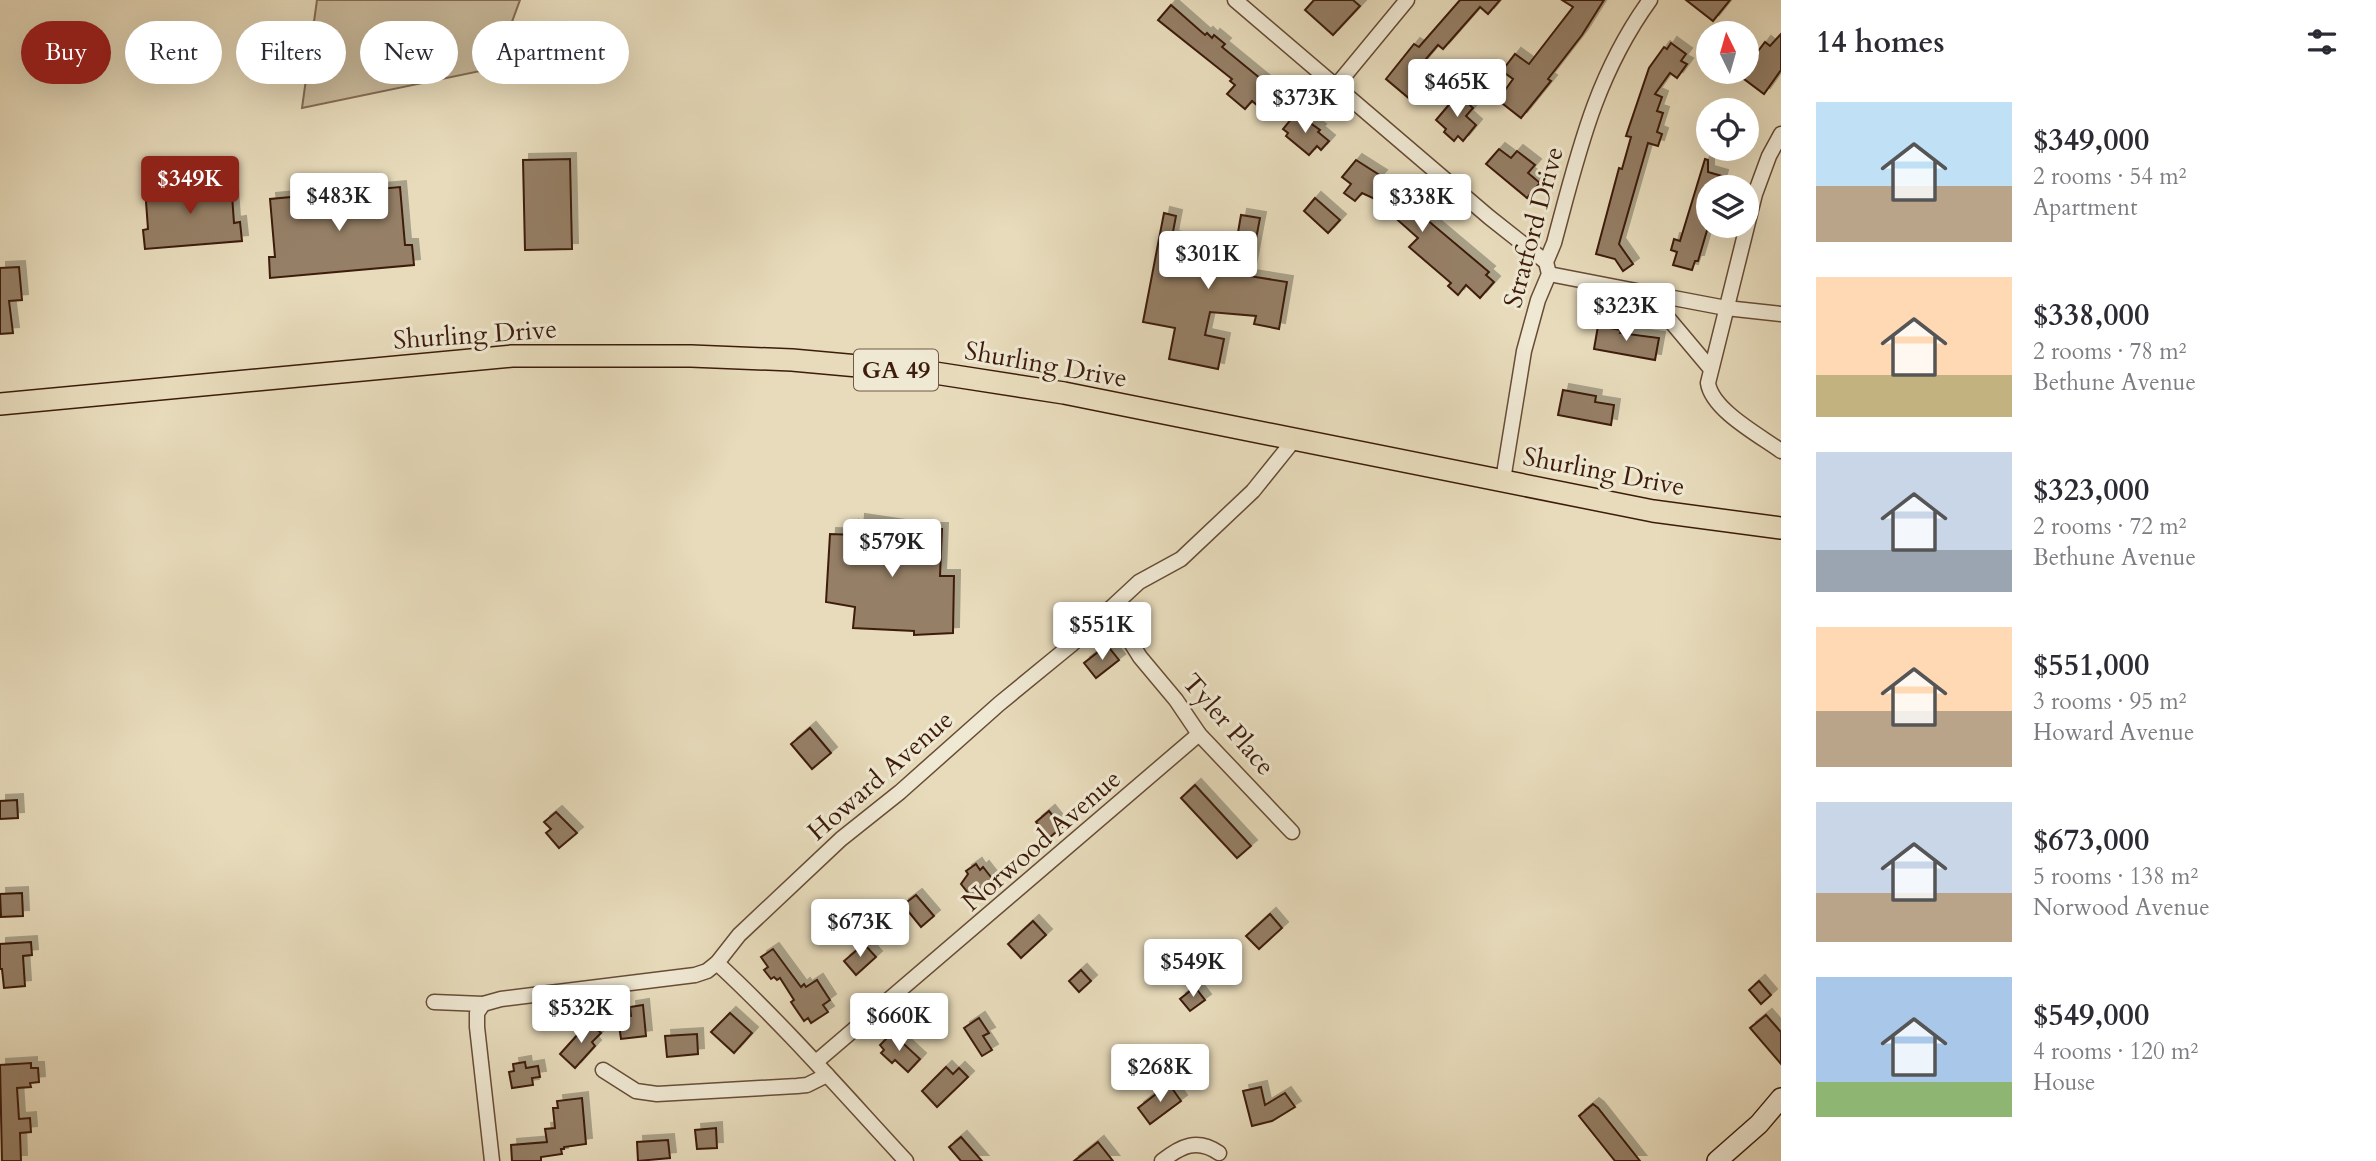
<!DOCTYPE html>
<html lang="en">
<head>
<meta charset="utf-8">
<style>
	body { margin:0; font-family:Cardo,serif; background:#f7f7f7; color:#2b2b33; height:100vh; display:flex; flex-direction:column; font-size:26px; white-space:nowrap }
	* { box-sizing:border-box; margin:0 }
	p { font-size:23px; color:#7c7c81 }
	.icon { flex:none; width:38px; height:38px; fill:none; stroke:currentColor; stroke-width:2; stroke-linecap:round; stroke-linejoin:round }
	.map { position:relative; flex:1; overflow:hidden }
	.sheet { display:flex; flex-direction:column; background:#fff; width:595px }
	.sheet>* { flex:none }
	.banner { position:absolute; left:21px; top:21px; width:665px; height:63px; display:flex; gap:14px }
	.needle { width:46px; rotate:355deg }
	.buttons { position:absolute; left:1696px; top:21px; display:grid; gap:14px }
	.buttons a { display:grid; place-items:center; width:63px; height:63px; border-radius:50%; background:#fff; box-shadow:0 7px 28px #0002; font-size:35px }
	.price { position:absolute; translate:-50% -60px; padding:0 16px; border-radius:7px; background:#fff; color:#222; font-size:23px; line-height:46px; filter:drop-shadow(0 2px 4px #0008) }
	.price::after { content:''; position:absolute; left:50%; top:42px; width:21px; height:16px; margin-left:-10px; background:inherit; clip-path:polygon(0 0,100% 0,50% 100%) }
	.price.current { background:#8f2418; color:#fff }
	ul { padding:0; list-style:none }
	li { display:flex; align-items:center; gap:21px; height:175px; padding:0 35px }
	li span { display:grid; place-items:center; flex:none; width:196px; height:140px; border-radius:0px; color:#555 }
	li>.icon { margin-inline-start:auto }
	span .icon { width:84px; height:84px; fill:#fffc; stroke-width:1 }
	li b { font-size:30px }
	h2 { display:flex; justify-content:space-between; align-items:center; height:84px; padding:0 35px; font-size:30px }
	.pill { padding:0 24px; border-radius:32px; background:#fff; box-shadow:0 7px 28px #0002; font-size:24px; line-height:63px }
	.pill.current { background:#8f2418; color:#fff }
	main { display:flex; flex:1; min-height:0 }
	.map>svg:first-child { display:block }
	.green { fill:#cabb9d; stroke:#846c54; stroke-width:2 }
	.building { fill:#957f66; stroke:#3d1c0a; stroke-width:2; filter:url(#shadow) }
	.lines { fill:none; stroke-linecap:round; stroke-linejoin:round }
	.minor-casing { stroke:#684c36; stroke-width:17 }
	.secondary-casing { stroke:#3d1c0a; stroke-width:22 }
	.primary-casing { stroke:#3d1c0a; stroke-width:24 }
	.minor { stroke:#efe8d3; stroke-width:14 }
	.secondary { stroke:#efe8d3; stroke-width:19 }
	.primary { stroke:#e7dbbb; stroke-width:21 }
	.labels { text-anchor:middle; stroke-width:6; stroke-linejoin:round; paint-order:stroke }
	.shield { fill:#efe8d3; stroke:#725946; stroke-width:2 }
	.shield-label { font-size:24px; font-weight:bold; fill:#3d1c0a }
	.street-label { font-size:26px; fill:#3d1c0a; stroke:#efe8d3 }
</style>
</head>
<body>
<main>
<div class="map">
<svg width="1781" height="1161" viewBox="0 0 1781 1161">
	<defs>
		<filter id="shadow"><feDropShadow dx="6" dy="-6" stdDeviation="0" flood-color="#0004"/></filter>
	</defs>
	<rect width="100%" height="100%" fill="#e7dbbb"/>
	<filter id="stains"><feTurbulence type="fractalNoise" baseFrequency=".00286" numOctaves="4"/><feColorMatrix values="0 0 0 0 .2 0 0 0 0 .09 0 0 0 0 .02 0 0 0 .5 -.17"/></filter>
	<radialGradient id="worn" r=".72"><stop offset=".6" stop-color="#630" stop-opacity="0"/><stop offset="1" stop-color="#630" stop-opacity=".3"/></radialGradient>
	<!-- green -->
	<polygon class="green" points="317,0 520,0 495,68 302,108"/>
	<!-- building -->
	<g class="building">
		<polygon points="1314,0 1353,0 1360,6 1333,35 1305,10"/>
		<polygon points="1460,0 1500,0 1488,14 1480,7 1443,49 1438,45 1414,73 1426,83 1411,100 1386,79 1414,44 1419,47"/>
		<polygon points="1562,0 1604,0 1582,35 1548,79 1551,81 1521,118 1498,100 1513,79 1502,71 1515,54 1529,64 1573,7"/>
		<polygon points="1686,0 1730,0 1713,21"/>
		<polygon points="1171,5 1205,35 1207,33 1212,38 1214,35 1225,44 1222,47 1272,88 1258,106 1252,101 1245,109 1227,94 1235,85 1230,81 1232,79 1158,20"/>
		<polygon points="1781,34 1781,70 1764,94 1740,76 1743,72 1746,72 1746,67 1765,42 1770,46"/>
		<polygon points="1671,43 1686,54 1681,61 1687,64 1677,78 1670,73 1655,94 1662,97 1657,111 1663,113 1657,132 1662,134 1658,146 1648,143 1619,244 1633,264 1623,271 1615,259 1596,254 1619,168 1622,169 1631,137 1626,136 1649,68 1664,47 1667,49"/>
		<polygon points="1458,94 1473,108 1466,116 1476,125 1463,141 1458,136 1454,141 1444,132 1446,129 1436,120"/>
		<polygon points="1296,113 1320,130 1318,132 1329,141 1321,150 1317,146 1309,155 1286,136 1288,133 1283,129"/>
		<polygon points="1499,149 1511,158 1517,151 1535,165 1528,173 1540,183 1527,198 1486,164"/>
		<polygon points="570,159 572,249 525,250 523,160"/>
		<polygon points="1705,159 1708,160 1708,172 1722,176 1719,187 1708,187 1708,227 1698,261 1695,261 1692,270 1673,265 1677,252 1671,250 1674,239 1680,241"/>
		<polygon points="1356,160 1381,176 1376,181 1399,198 1400,197 1489,272 1486,275 1494,282 1480,298 1466,285 1458,295 1448,286 1451,283 1409,247 1418,238 1373,198 1362,193 1355,201 1344,193 1351,184 1342,177"/>
		<polygon points="231,181 234,223 240,222 242,241 145,249 143,230 148,229 145,188"/>
		<polygon points="400,187 405,245 412,245 414,265 270,278 269,257 275,257 270,199"/>
		<polygon points="1315,198 1340,220 1328,233 1304,211"/>
		<polygon points="1164,213 1176,216 1172,237 1235,250 1241,215 1260,218 1249,276 1287,282 1279,329 1254,324 1256,316 1210,312 1205,335 1224,339 1218,369 1169,359 1175,328 1143,322"/>
		<polygon points="19,267 22,300 9,301 13,333 0,334 0,268"/>
		<polygon points="1598,326 1621,330 1620,333 1659,338 1655,360 1594,349"/>
		<polygon points="1563,390 1596,396 1595,402 1614,405 1611,425 1558,415"/>
		<polygon points="859,520 920,529 942,529 940,576 954,576 953,633 914,635 914,631 853,628 855,607 826,602 830,534 858,535"/>
		<polygon points="1107,645 1119,660 1096,678 1084,663"/>
		<polygon points="810,728 831,753 812,769 791,744"/>
		<polygon points="1195,785 1251,846 1237,858 1181,798"/>
		<polygon points="17,800 18,818 0,819 0,801"/>
		<polygon points="1049,811 1062,827 1049,838 1036,822"/>
		<polygon points="556,812 577,833 559,848 546,833 551,829 544,822"/>
		<polygon points="976,864 980,870 983,867 994,881 972,898 961,884 968,874 966,871"/>
		<polygon points="22,893 23,916 1,917 0,894"/>
		<polygon points="916,895 934,916 921,927 903,905"/>
		<polygon points="1270,914 1282,928 1259,949 1246,936"/>
		<polygon points="1033,921 1046,935 1021,958 1008,944"/>
		<polygon points="31,942 32,955 23,956 25,986 4,988 2,969 0,969 0,944"/>
		<polygon points="864,944 876,957 856,975 844,961"/>
		<polygon points="773,949 801,987 804,984 806,987 817,980 830,1000 823,1005 828,1012 811,1023 808,1018 804,1021 791,1002 794,1000 780,978 777,980 774,977 771,979 764,970 768,967 761,957"/>
		<polygon points="1081,970 1091,981 1079,992 1069,981"/>
		<polygon points="1759,981 1771,995 1761,1004 1749,990"/>
		<polygon points="1195,987 1205,1000 1190,1011 1180,999"/>
		<polygon points="643,1005 646,1036 621,1039 618,1018 631,1016 630,1007"/>
		<polygon points="730,1013 752,1033 734,1053 711,1032"/>
		<polygon points="1766,1015 1781,1032 1781,1064 1750,1028"/>
		<polygon points="979,1018 989,1033 983,1036 992,1050 982,1056 964,1028"/>
		<polygon points="589,1022 601,1033 592,1042 595,1046 575,1068 560,1054"/>
		<polygon points="892,1033 920,1059 908,1072 895,1060 892,1063 881,1053 884,1050 880,1045"/>
		<polygon points="697,1034 698,1054 667,1057 665,1036"/>
		<polygon points="525,1062 526,1068 538,1066 540,1077 532,1078 533,1085 512,1088 509,1072 514,1071 513,1064"/>
		<polygon points="31,1063 31,1068 38,1068 39,1082 30,1083 31,1087 17,1088 19,1119 30,1118 31,1132 20,1133 21,1161 2,1161 0,1065"/>
		<polygon points="946,1067 953,1074 959,1068 968,1077 937,1107 922,1091"/>
		<polygon points="1169,1084 1181,1101 1150,1124 1138,1108"/>
		<polygon points="1261,1087 1265,1105 1285,1093 1295,1107 1272,1121 1252,1126 1243,1091"/>
		<polygon points="582,1098 586,1144 564,1147 564,1149 561,1149 562,1154 541,1157 541,1161 512,1161 511,1145 547,1142 545,1129 555,1128 553,1108 558,1108 557,1101"/>
		<polygon points="1593,1104 1598,1108 1640,1161 1615,1161 1579,1116"/>
		<polygon points="716,1128 717,1148 697,1149 695,1130"/>
		<polygon points="961,1137 982,1161 961,1161 949,1147"/>
		<polygon points="668,1140 670,1158 638,1161 637,1142"/>
		<polygon points="1098,1142 1113,1161 1074,1161"/>
	</g>
	<g class="lines">
		<defs>
			<g id="minor">
				<polyline points="1235,0 1489,217 1546,262"/>
				<polyline points="1336,86 1407,0"/>
				<path d="M1781 134 1769 156 1755 194 1708 383C1712 410 1759 435 1781 451"/>
				<polyline points="1549,274 1647,293 1710,368"/>
				<polyline points="1647,293 1726,308 1781,314"/>
				<path d="M1503 480 1524 351 1538 300 1549 274 1546 262 1554 243C1578 154 1595 76 1650 0"/>
				<polyline points="1110,609 1140,657 1176,700 1199,734 1292,832"/>
				<path d="M717 963C784 1025 844 1094 906 1161"/>
				<polyline points="434,1002 483,1004 501,999 695,975 707,971 717,963 739,935 841,839 900,792 999,704 1071,645 1139,582 1181,559 1253,491 1294,440"/>
				<polyline points="483,1004 477,1013 477,1027 492,1161"/>
				<polyline points="816,1062 1199,734"/>
				<polyline points="603,1070 636,1091 657,1094 797,1086 807,1085 827,1075"/>
				<path d="M1162 1161C1181 1146 1197 1138 1219 1153"/>
			</g>
			<polyline id="secondary" points="1717,1161 1759,1124 1781,1098"/>
			<polyline id="primary" points="0,404 512,356 691,356 792,360 935,373 1064,393 1653,511 1781,528"/>
		</defs>
		<!-- minor casing -->
		<use href="#minor" class="minor-casing"/>
		<!-- secondary casing -->
		<use href="#secondary" class="secondary-casing"/>
		<!-- primary casing -->
		<use href="#primary" class="primary-casing"/>
		<!-- minor -->
		<use href="#minor" class="minor"/>
		<!-- secondary -->
		<use href="#secondary" class="secondary"/>
		<!-- primary -->
		<use href="#primary" class="primary"/>
	</g>
	<g class="labels">
		<!-- shield labels -->
		<rect class="shield" x="854" y="349.5" width="84" height="41" rx="5"/>
		<g class="shield-label">
			<text x="896" y="378">GA 49</text>
		</g>
		<!-- street labels -->
		<g class="street-label">
			<text transform="translate(1533 227) rotate(-75)" y="9">Stratford Drive</text>
			<text transform="translate(475 334) rotate(-4)" y="9">Shurling Drive</text>
			<text transform="translate(1046 364) rotate(10)" y="9">Shurling Drive</text>
			<text transform="translate(1604 471) rotate(11)" y="9">Shurling Drive</text>
			<text transform="translate(1229 724) rotate(49)" y="9">Tyler Place</text>
			<text transform="translate(880 775) rotate(-41)" y="9">Howard Avenue</text>
			<text transform="translate(1041 840) rotate(-41)" y="9">Norwood Avenue</text>
		</g>
	</g>
	<rect width="100%" height="100%" filter="url(#stains)"/>
	<rect width="100%" height="100%" fill="url(#worn)"/>
</svg>
<div class="buttons">
<a><svg class="needle" viewBox="-14 -14 28 28"><path d="M0-13l5 13h-10z" fill="#e53935"/><path d="M0 13l5-13h-10z" fill="#7c7c81"/></svg></a>
<a><svg class="icon" aria-label="locate" viewBox="0 0 24 24"><circle cx="12" cy="12" r="6"/><path d="M12 2v4M12 18v4M2 12h4M18 12h4"/></svg></a>
<a><svg class="icon" aria-label="layers" viewBox="0 0 24 24"><path d="M12 4l9 5-9 5-9-5zM3 14l9 5 9-5"/></svg></a>
</div>
<b class="price" style="left:1457px;top:119px">$465K</b>
<b class="price" style="left:1305px;top:135px">$373K</b>
<b class="price current" style="left:190px;top:216px">$349K</b>
<b class="price" style="left:339px;top:233px">$483K</b>
<b class="price" style="left:1422px;top:234px">$338K</b>
<b class="price" style="left:1208px;top:291px">$301K</b>
<b class="price" style="left:1626px;top:343px">$323K</b>
<b class="price" style="left:892px;top:579px">$579K</b>
<b class="price" style="left:1102px;top:662px">$551K</b>
<b class="price" style="left:860px;top:959px">$673K</b>
<b class="price" style="left:1193px;top:999px">$549K</b>
<b class="price" style="left:581px;top:1045px">$532K</b>
<b class="price" style="left:899px;top:1053px">$660K</b>
<b class="price" style="left:1160px;top:1104px">$268K</b>
<div class="banner">
<a class="pill current">Buy</a>
<a class="pill">Rent</a>
<a class="pill">Filters</a>
<a class="pill">New</a>
<a class="pill">Apartment</a>
</div>
</div>
<section class="sheet">
<h2>14 homes<svg class="icon" aria-label="filters" viewBox="0 0 24 24"><path d="M4 7h16M4 17h16"/><circle cx="9" cy="7" r="2"/><circle cx="15" cy="17" r="2"/></svg></h2>
<ul>
<li><span style="background:linear-gradient(#bfe0f5 60%,#b9a48a 0)"><svg class="icon" aria-label="home" viewBox="0 0 24 24"><path d="M3 11l9-7 9 7M6 9v11h12V9"/></svg></span><div><b>$349,000</b><p>2 rooms · 54 m²</p><p>Apartment</p></div></li>
<li><span style="background:linear-gradient(#ffd9b3 70%,#c2b280 0)"><svg class="icon" aria-label="home" viewBox="0 0 24 24"><path d="M3 11l9-7 9 7M6 9v11h12V9"/></svg></span><div><b>$338,000</b><p>2 rooms · 78 m²</p><p>Bethune Avenue</p></div></li>
<li><span style="background:linear-gradient(#c9d6e8 70%,#9aa5b1 0)"><svg class="icon" aria-label="home" viewBox="0 0 24 24"><path d="M3 11l9-7 9 7M6 9v11h12V9"/></svg></span><div><b>$323,000</b><p>2 rooms · 72 m²</p><p>Bethune Avenue</p></div></li>
<li><span style="background:linear-gradient(#ffd9b3 60%,#b9a48a 0)"><svg class="icon" aria-label="home" viewBox="0 0 24 24"><path d="M3 11l9-7 9 7M6 9v11h12V9"/></svg></span><div><b>$551,000</b><p>3 rooms · 95 m²</p><p>Howard Avenue</p></div></li>
<li><span style="background:linear-gradient(#c9d6e8 65%,#b9a48a 0)"><svg class="icon" aria-label="home" viewBox="0 0 24 24"><path d="M3 11l9-7 9 7M6 9v11h12V9"/></svg></span><div><b>$673,000</b><p>5 rooms · 138 m²</p><p>Norwood Avenue</p></div></li>
<li><span style="background:linear-gradient(#a9c7e8 75%,#8fb573 0)"><svg class="icon" aria-label="home" viewBox="0 0 24 24"><path d="M3 11l9-7 9 7M6 9v11h12V9"/></svg></span><div><b>$549,000</b><p>4 rooms · 120 m²</p><p>House</p></div></li>
</ul>
</section>
</main>
</body>
</html>
